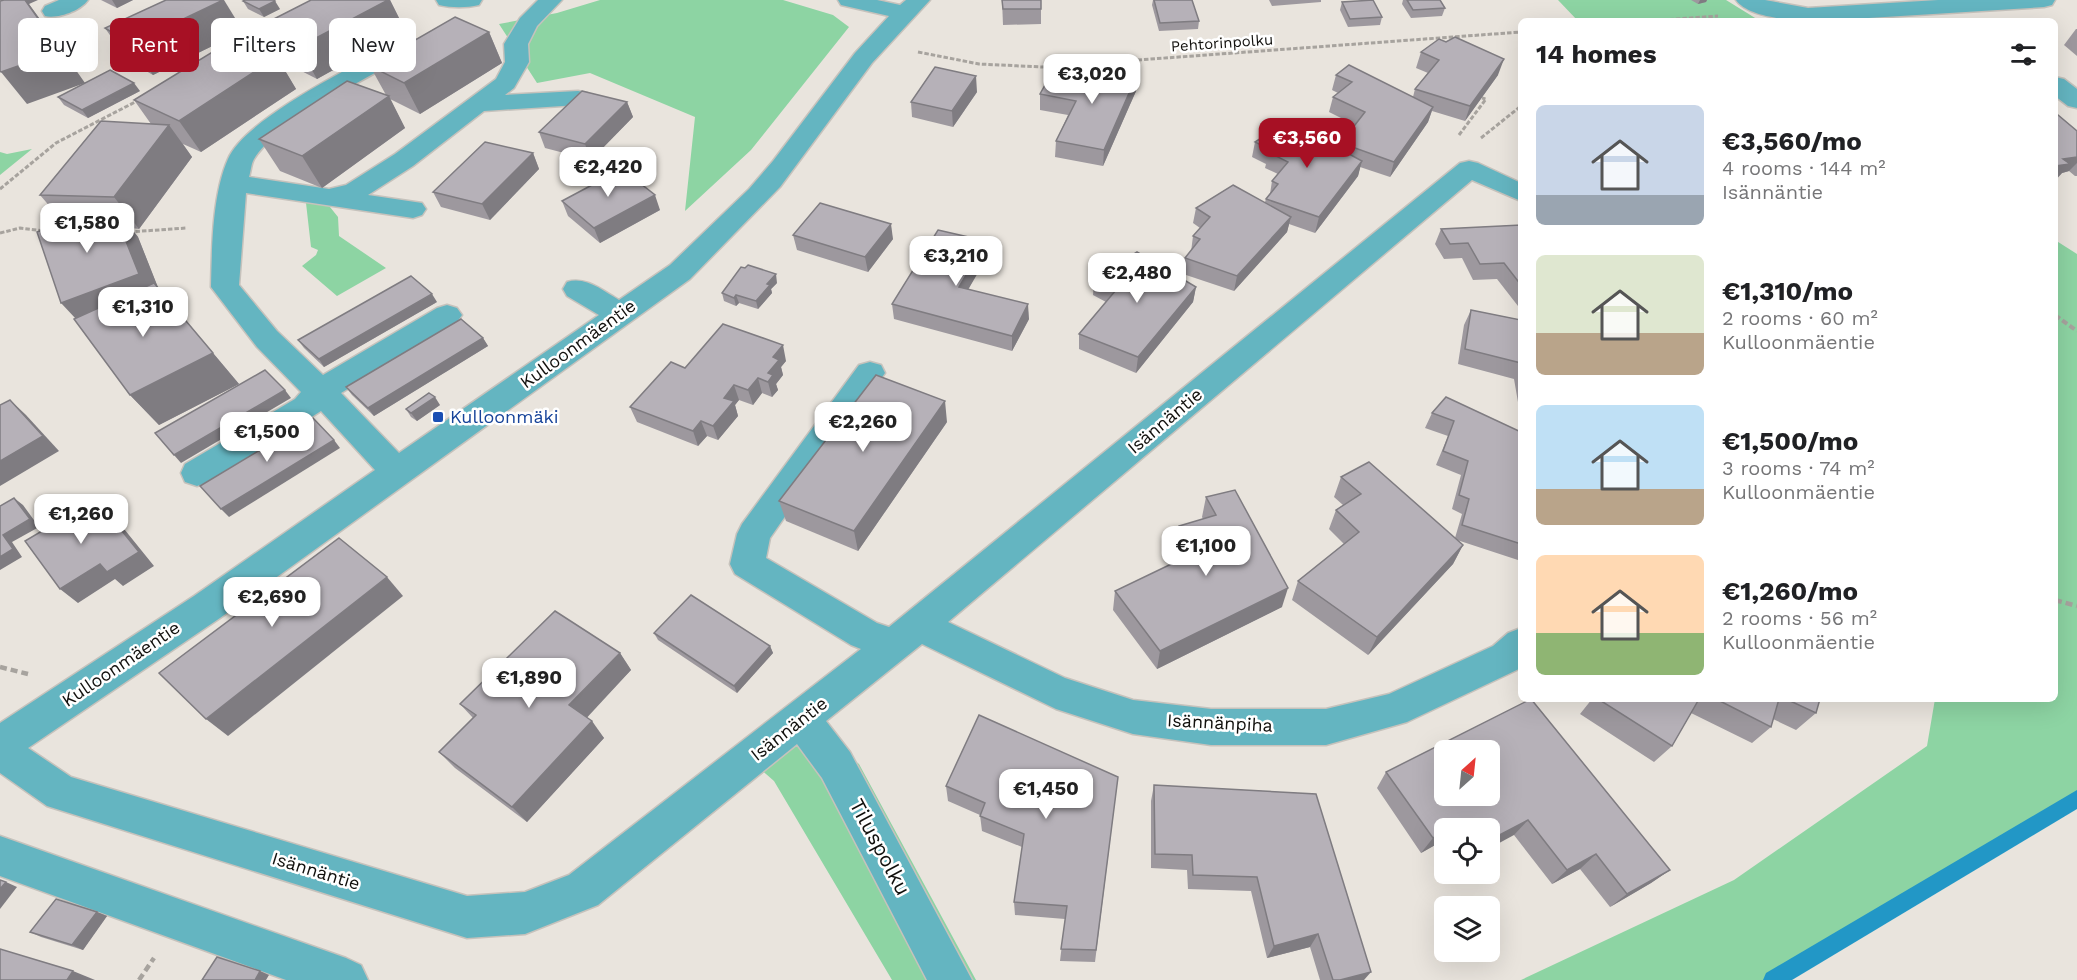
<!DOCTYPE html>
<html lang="en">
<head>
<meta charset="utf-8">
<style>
	body { margin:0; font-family:"Work Sans",sans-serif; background:#f2f2f2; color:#202124; height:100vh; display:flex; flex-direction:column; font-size:22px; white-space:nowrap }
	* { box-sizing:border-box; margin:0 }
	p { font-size:20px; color:#757577 }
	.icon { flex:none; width:33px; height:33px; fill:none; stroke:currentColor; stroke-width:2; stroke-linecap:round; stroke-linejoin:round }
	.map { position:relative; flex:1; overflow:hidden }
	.details { position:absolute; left:1518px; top:18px; width:540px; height:684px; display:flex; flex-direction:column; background:#fff; border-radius:9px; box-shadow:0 6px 24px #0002 }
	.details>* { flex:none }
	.guide { position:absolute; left:18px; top:18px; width:570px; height:54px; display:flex; gap:12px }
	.needle { width:39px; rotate:27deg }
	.fabs { position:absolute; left:1434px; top:740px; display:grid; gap:12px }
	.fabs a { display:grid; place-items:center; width:66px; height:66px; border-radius:9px; background:#fff; box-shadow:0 6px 24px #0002; font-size:30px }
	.price { position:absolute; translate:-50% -51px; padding:0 14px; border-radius:12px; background:#fff; color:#222; font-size:20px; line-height:39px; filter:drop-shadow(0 2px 3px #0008) }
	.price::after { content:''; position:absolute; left:50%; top:36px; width:18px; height:14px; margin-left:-9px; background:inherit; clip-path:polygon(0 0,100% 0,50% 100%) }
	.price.on { background:#a71024; color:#fff }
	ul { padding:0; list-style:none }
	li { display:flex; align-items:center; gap:18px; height:150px; padding:0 18px }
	li span { display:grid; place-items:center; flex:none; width:168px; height:120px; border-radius:9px; color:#555 }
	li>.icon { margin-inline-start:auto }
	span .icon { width:72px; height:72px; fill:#fffc; stroke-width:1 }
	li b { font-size:26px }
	h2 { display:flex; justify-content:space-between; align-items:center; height:72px; padding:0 18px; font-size:26px }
	.chip { padding:0 21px; border-radius:9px; background:#fff; box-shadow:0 6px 24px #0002; font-size:21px; line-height:54px }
	.chip.on { background:#a71024; color:#fff }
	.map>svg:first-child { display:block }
	.green { fill:#8dd4a3 }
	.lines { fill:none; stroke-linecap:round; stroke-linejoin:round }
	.stream { fill:#2297c6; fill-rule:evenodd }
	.minor-casing { stroke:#c6c2bc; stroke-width:3 }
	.path-far2 { stroke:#a7a39e; stroke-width:3; stroke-dasharray:4.5 2; stroke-linecap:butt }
	.path-far1 { stroke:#a7a39e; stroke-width:4; stroke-dasharray:6 3; stroke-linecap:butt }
	.path { stroke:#a7a39e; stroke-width:4.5; stroke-dasharray:7 4; stroke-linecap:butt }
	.minor { fill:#64b5c1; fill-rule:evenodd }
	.wall { fill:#9d989e }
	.shaded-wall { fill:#7f7c81 }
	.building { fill:#b6b1b8; stroke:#7f7c81; stroke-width:1.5; fill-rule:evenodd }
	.transit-dot { fill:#1a4fb4; stroke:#fff; stroke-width:2 }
	.labels { text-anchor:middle; stroke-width:5; stroke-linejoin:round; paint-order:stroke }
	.far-street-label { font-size:15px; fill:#11100d; stroke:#fff }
	.street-label { font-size:18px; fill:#11100d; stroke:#fff }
	.transit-label { font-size:18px; fill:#164399; stroke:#fff; text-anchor:start }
	.near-street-label { font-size:21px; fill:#11100d; stroke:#fff }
</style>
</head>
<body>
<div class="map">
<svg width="2077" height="980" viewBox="0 0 2077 980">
	<rect width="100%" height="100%" fill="#e9e4dd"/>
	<!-- green -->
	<g class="green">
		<polygon points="600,0 783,0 833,15 849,27 751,150 685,211 695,117 590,73 537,83 499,24 557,13"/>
		<polygon points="1558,0 1726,0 1760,21 1578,21"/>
		<polygon points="32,149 0,175 0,152 7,154"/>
		<polygon points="326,202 338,217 339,236 386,268 337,296 302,266 316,255 318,250 311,247 306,203"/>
		<polygon points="2055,240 2077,254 2077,799 1773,980 1521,980 1734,880 1927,746 1935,699 2055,699"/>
		<polygon points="802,720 859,764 976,980 892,980 774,781 750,760"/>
	</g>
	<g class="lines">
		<!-- stream -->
		<polygon class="stream" points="2077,790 2077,809 1792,980 1763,980 1766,973"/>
		<defs>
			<g id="minor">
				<path d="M59 0H88C80 11 58 19 45 16L42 11 45 6Z"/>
				<path d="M436 0H482L479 5C466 8 452 8 439 5Z"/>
				<path d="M538 0H562L537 26 528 44 529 62 514 88 505 95 578 91 587 93 590 98 587 103 578 105 484 111 413 166 368 195 422 203 426 209 422 215 413 218 246 193 239 285 277 331 323 375 437 308 447 305 457 308 462 315 457 322 341 393 399 453 599 315 567 296 563 289 567 282C586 276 603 291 619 300L670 265 749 189 773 161 855 53 889 16 841 5 838 0H877L900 5 906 0H930L872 63 780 187 690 279 220 618 28 748 71 777 467 896 525 892 569 875 861 649 851 645 735 574 730 564 737 534 742 524 859 365 870 362 881 365 885 373 770 538 766 558 877 623 889 627 1460 163 1469 161 1478 163 1521 183V201L1472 180 948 622 1065 678 1133 700 1211 709H1326L1389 694 1493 646 1508 633 1521 628V668L1407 722 1326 745H1211L1133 734 1056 709 922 644 826 721 850 752 972 980H927L822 778 797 744 598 905 525 934 467 938 47 806 0 773V723L194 596 375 470 321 411 209 482 197 486 185 482 181 473 185 464 295 399 301 392 257 347 211 287C212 249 212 195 228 159 246 117 359 64 401 40L409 38 417 40 421 45 417 50C377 73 277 121 254 159 251 164 251 171 249 177L329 189 346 185 395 154 496 79 505 62 504 44 520 18Z"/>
				<path d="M1736 0H1765L1808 8 1938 0H2055L2052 5 2044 7 1820 21C1799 21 1749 19 1736 0Z"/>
				<polygon points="2055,77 2064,79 2077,89 2077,108 2068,106 2055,96"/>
				<polygon points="0,836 346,958 361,965 368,980 286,980 0,876"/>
			</g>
		</defs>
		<!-- minor casing -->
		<use href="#minor" class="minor-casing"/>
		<!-- path-far2 -->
		<g class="path-far2">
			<polyline points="1650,21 1718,16"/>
			<polyline points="244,48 269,35"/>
			<polyline points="918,52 979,64 1042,67 1521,32"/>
			<polyline points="1459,135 1486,99 1482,98"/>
			<polyline points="1481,138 1521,106"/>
			<polyline points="0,189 56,143 137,101"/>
			<polyline points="129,232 187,228"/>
			<polyline points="0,233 20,228 44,231"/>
		</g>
		<!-- path-far1 -->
		<polyline class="path-far1" points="2055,315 2077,331"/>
		<!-- path -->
		<g class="path">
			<polyline points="2055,600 2077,606"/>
			<polyline points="0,667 28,674"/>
			<polyline points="139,980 154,958"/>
		</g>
		<!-- minor -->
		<use href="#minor" class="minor"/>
	</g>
	<!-- wall -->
	<g class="wall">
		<polygon points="101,0 133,0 117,8"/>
		<polygon points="311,0 390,0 405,30 317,79 278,59 296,89 201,152 183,144 192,157 139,229 131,228 138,237 158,288 239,384 159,425 130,395 75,318 64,223 40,195 151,124 134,100 276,57 258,27"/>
		<polygon points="1002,0 1041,9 1041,24 1003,25"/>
		<polygon points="1153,0 1192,0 1199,21 1198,29 1159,31 1152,5"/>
		<polygon points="1269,0 1321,0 1321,2 1272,6"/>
		<polygon points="1403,0 1440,0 1445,8 1442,16 1411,18 1402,4"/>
		<polygon points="1691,0 1707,0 1706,2 1698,4"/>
		<polygon points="243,1 280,9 264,17 248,9"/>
		<polygon points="1342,2 1382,17 1380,25 1348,27 1340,10"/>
		<polygon points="105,28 243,31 153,75 127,60"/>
		<polygon points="2076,29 2077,29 2077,56 2064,45"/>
		<polygon points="489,32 502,63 420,114 390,99 405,128 322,188 280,171 259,139 386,95 370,66"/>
		<polygon points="1421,52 1498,75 1465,121 1432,111 1428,122 1390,177 1360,167 1358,176 1315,233 1289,224 1287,232 1234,291 1183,274 1185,258 1191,252 1193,236 1200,228 1193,223 1196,208 1265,202 1266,199 1270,194 1272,181 1278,174 1265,168 1266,164 1252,157 1255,142 1340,149 1341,143 1355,125 1329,112 1333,97 1338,93 1332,90 1336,75 1413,97 1415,89 1428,73 1416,68"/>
		<polygon points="1137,75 1136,91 1103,166 1055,157 1056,141 1068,115 1040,110 1040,94 1082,82"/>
		<polygon points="140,91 88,118 64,105 58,97"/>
		<polygon points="977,92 953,127 912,117 911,102"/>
		<polygon points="627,102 633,117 591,160 545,148 539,132"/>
		<polygon points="2077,131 2077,176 2075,176 2069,171 2062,173 2056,180"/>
		<polygon points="533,153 539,169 490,220 441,207 433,192"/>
		<polygon points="562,201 660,210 600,243 568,216"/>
		<polygon points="1521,225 1521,305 1518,306 1497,279 1473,280 1462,258 1444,259 1435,244 1441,229"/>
		<polygon points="793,235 893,239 868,272 797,250"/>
		<polygon points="986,241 987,257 968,289 1029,319 1012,351 894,319 892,304"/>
		<polygon points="1094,280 1196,287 1193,302 1136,373 1079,349 1079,334 1106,302 1093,295"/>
		<polygon points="777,283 771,289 772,293 758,309 739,303 736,306 724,301 722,293"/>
		<polygon points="437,302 324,367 304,348 298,340"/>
		<polygon points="1471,310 1521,320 1521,408 1519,408 1514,379 1458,364 1464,325"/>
		<polygon points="483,338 488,346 374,416 352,395 346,387"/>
		<polygon points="786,361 781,367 783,375 776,384 778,390 772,397 762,393 753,405 739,400 735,405 738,416 718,440 707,436 698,446 637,422 630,407 685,368"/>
		<polygon points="440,405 417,421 411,417 406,409"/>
		<polygon points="1432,413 1521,432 1521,561 1457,540 1463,545 1453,564 1368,655 1292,600 1298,581 1344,544 1329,529 1336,510 1343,505 1334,497 1341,477 1455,538 1462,514 1452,509 1461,475 1436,465 1448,436 1425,428"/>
		<polygon points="947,422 858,551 786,521 779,501"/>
		<polygon points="1206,497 1282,607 1157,669 1113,610 1115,591 1181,560 1176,546 1179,526 1203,519 1202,517"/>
		<polygon points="654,633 770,646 773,653 737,693 658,640"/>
		<polygon points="620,653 631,670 586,717 604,738 527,822 455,768 439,752 473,718 460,704"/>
		<polygon points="1531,699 1670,870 1651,883 1610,907 1580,869 1552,884 1514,835 1490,828 1444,828 1444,840 1421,853 1377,788 1386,772"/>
		<polygon points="1592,699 1820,699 1816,713 1796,730 1773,719 1771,727 1752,743 1691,713 1672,746 1654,762 1580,714"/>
		<polygon points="1118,777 1095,962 1060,961 1065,919 1015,915 1014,902 1022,847 982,831 980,815 948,801 946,786"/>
		<polygon points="1154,785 1316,794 1364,980 1320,980 1310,947 1267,958 1251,891 1188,889 1187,870 1151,868 1151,801"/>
		<polygon points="97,912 107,916 83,950 41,937 30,932"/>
	</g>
	<!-- shaded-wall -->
	<g class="shaded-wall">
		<polygon points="15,0 38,0 29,4 45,26 85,83 27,104 1,72"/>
		<polygon points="112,0 133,0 117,8"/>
		<polygon points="223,0 224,0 243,31 153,75 131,44"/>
		<polygon points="388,0 390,0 405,30 317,79 299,47"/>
		<polygon points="1700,0 1707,0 1706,2 1698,4"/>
		<polygon points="275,1 280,9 264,17 259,9"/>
		<polygon points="489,32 502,63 420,114 404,83"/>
		<polygon points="277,57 296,89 201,152 179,121"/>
		<polygon points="1504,59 1498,75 1465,121 1470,106"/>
		<polygon points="1137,75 1136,91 1103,166 1104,150"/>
		<polygon points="976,76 977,92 953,127 952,111"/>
		<polygon points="134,83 140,91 88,118 82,110"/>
		<polygon points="389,96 405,128 322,188 302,156"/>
		<polygon points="627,102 633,117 591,160 585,144"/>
		<polygon points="1433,107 1428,122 1390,177 1394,162"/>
		<polygon points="169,125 192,157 139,229 114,197"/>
		<polygon points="533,153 539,169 490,220 482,204"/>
		<polygon points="2077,157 2077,163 2069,171 2062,173 2055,180 2055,166 2063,159"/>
		<polygon points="1362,161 1358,176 1315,233 1319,217"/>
		<polygon points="655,195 660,210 600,243 594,228"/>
		<polygon points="112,206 138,237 165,305 90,334 61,303"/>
		<polygon points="1291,217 1287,232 1234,291 1237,276"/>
		<polygon points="891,224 893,239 868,272 865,257"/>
		<polygon points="986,241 987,257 961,302 959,287"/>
		<polygon points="776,274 777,283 771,289 772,293 758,309 756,301 767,284"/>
		<polygon points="1196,287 1193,302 1136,373 1138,357"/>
		<polygon points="432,294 437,302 324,367 319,359"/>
		<polygon points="736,295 739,303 736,306 734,298"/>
		<polygon points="1028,304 1029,319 1012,351 1012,336"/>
		<polygon points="483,338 488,346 374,416 368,408"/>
		<polygon points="783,345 786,361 781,367 783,375 776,384 778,390 772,397 768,382 768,373 773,357"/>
		<polygon points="213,353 239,384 159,425 130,395"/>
		<polygon points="758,378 762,393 753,405 748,390"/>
		<polygon points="734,385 739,400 735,405 738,416 718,440 713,426 724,398"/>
		<polygon points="285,390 291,398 181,463 174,455"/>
		<polygon points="435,397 440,405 417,421 411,413"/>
		<polygon points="10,400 26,415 59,451 0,486 0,461"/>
		<polygon points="945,401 947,422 858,551 854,531"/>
		<polygon points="701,421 707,436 698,446 693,431"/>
		<polygon points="334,440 340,448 229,517 221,509"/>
		<polygon points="14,498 23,505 39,527 12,542 22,557 0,570 0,557 3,535"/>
		<polygon points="96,499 112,514 154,566 123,586 115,579 78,603 60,589"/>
		<polygon points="1463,545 1453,564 1368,655 1377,637"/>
		<polygon points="387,577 403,596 228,736 206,719"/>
		<polygon points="1288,588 1282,607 1157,669 1160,651"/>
		<polygon points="770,646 773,653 737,693 734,686"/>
		<polygon points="620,653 631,670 582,723 569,705"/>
		<polygon points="592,721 604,738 527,822 512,807"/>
		<polygon points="1466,820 1460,828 1452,828"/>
		<polygon points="1528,820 1514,835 1490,848 1490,840"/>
		<polygon points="1444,832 1444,840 1421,853 1433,838"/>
		<polygon points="1596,854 1580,869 1552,884 1567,870"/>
		<polygon points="1670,870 1651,883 1610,907 1627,894"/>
		<polygon points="6,882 17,887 0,909 0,889"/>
		<polygon points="97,912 107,916 83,950 72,945"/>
		<polygon points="1318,934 1310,947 1267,958 1274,946"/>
		<polygon points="73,971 95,980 67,980"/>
		<polygon points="260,971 269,975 266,980 255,980"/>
		<polygon points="1371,972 1364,980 1340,980"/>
	</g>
	<!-- building -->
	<g class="building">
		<polygon points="4,0 25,0 61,51 1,72 0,71 0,1"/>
		<polygon points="166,0 223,0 131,44 105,28"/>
		<polygon points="245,0 274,0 275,1 259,9 243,1"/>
		<polygon points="311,0 388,0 299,47 258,27"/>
		<polygon points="1002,0 1041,0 1041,9 1003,9"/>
		<polygon points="1154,0 1192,0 1199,21 1160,23"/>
		<polygon points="1373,0 1382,17 1350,19 1342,2"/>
		<polygon points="1407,0 1440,0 1445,8 1413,10"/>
		<polygon points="455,17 489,32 404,83 370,66"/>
		<polygon points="1455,37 1504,59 1470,106 1415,89 1439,60 1421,52 1439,39 1446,42"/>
		<polygon points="232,40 277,57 179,121 134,100"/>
		<polygon points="1349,65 1433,107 1394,162 1341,143 1365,112 1333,97 1352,82 1336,75"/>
		<polygon points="935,67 976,76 952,111 911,102"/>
		<polygon points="1089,67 1137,75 1104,150 1056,141 1076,101 1040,94 1050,76 1082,82"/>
		<polygon points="110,70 134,83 82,110 58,97"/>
		<polygon points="347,81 389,96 302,156 259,139"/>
		<polygon points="582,91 627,102 585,144 539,132"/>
		<polygon points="2055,115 2058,115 2077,131 2077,157 2063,159 2070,164 2055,166"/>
		<polygon points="101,121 169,125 114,197 40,195"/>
		<polygon points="1288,121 1362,161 1319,217 1266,199 1278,184 1272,181 1288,162 1268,152 1271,150 1255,142"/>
		<polygon points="485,142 533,153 482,204 433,192"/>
		<polygon points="622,169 655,195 594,228 562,201"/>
		<polygon points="1233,185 1291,217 1237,276 1185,258 1200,239 1193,236 1210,217 1196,208"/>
		<polygon points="820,203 891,224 865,257 793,235"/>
		<polygon points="112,206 139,274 61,303 37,232"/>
		<polygon points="1521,225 1521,285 1504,263 1480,264 1468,243 1450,244 1441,229"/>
		<polygon points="938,230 986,241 959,287 1028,304 1012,336 892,304"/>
		<polygon points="1137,252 1196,287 1138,357 1079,334 1116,290 1094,280"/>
		<polygon points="748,265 776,274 767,284 770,285 756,301 736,295 734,298 722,293 741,267 745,268"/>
		<polygon points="411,276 432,294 319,359 298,340"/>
		<polygon points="154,283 213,353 130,395 74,319"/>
		<polygon points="1471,310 1521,320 1521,363 1465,349"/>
		<polygon points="461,319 483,338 368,408 346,387"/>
		<polygon points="723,324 783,345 773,357 779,360 768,373 773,375 768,382 758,378 748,390 734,385 724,398 734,401 713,426 701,421 693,431 630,407 671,362 685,368"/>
		<polygon points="265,370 285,390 174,455 155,433"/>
		<polygon points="876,375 945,401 854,531 779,501"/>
		<polygon points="429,393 435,397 411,413 406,409"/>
		<polygon points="1446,397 1521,432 1521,544 1462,525 1469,499 1459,495 1468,461 1443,451 1454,421 1432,413"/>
		<polygon points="10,400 43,436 0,461 0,405"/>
		<polygon points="313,418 334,440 221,509 200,486"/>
		<polygon points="1369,462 1463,545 1377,637 1298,581 1359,532 1336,510 1361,494 1341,477"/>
		<polygon points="1235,490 1288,588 1160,651 1115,591 1190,555 1179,526 1216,515 1206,497"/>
		<polygon points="14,498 30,519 3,535 13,549 0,557 0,506"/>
		<polygon points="96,499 139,552 107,572 100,564 60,589 25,541"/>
		<polygon points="339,538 387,577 206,719 159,673"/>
		<polygon points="691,595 770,646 734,686 654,633"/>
		<polygon points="555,611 620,653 569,705 592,721 512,807 439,752 476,715 460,704"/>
		<path d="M1531 699 1670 870 1627 894 1596 854 1567 870 1528 820 1490 840V828H1472L1466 820 1452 828H1444V832L1433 838 1386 772ZM1444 750H1490V795H1444Z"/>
		<polygon points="1598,699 1699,699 1672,746"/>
		<polygon points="1716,699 1779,699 1771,727"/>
		<polygon points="1786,699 1820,699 1816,713"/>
		<polygon points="979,715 1118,777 1096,950 1061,949 1067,906 1014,902 1024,834 980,816 985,803 946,786"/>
		<polygon points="1154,785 1316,794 1371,972 1340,980 1333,980 1318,934 1274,946 1257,877 1193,875 1192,855 1155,854"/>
		<polygon points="0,880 6,882 0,889"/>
		<polygon points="56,899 97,912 72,945 30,932"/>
		<polygon points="0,949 73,971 67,980 0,980"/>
		<polygon points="217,957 260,971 255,980 202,980"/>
	</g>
	<!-- markers -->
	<rect class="transit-dot" x="432" y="411" width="12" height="12" rx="3"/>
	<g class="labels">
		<!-- far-street labels -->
		<g class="far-street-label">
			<text transform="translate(1222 43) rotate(-4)" y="5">Pehtorinpolku</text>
		</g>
		<!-- street labels -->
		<g class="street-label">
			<text transform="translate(578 344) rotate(-36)" y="6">Kulloonmäentie</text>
			<text transform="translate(1165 421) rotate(-40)" y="6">Isännäntie</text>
			<text transform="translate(121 664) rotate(-34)" y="6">Kulloonmäentie</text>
			<text transform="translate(1220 723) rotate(3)" y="6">Isännänpiha</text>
			<text transform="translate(789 729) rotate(-38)" y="6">Isännäntie</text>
			<text transform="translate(316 871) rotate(17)" y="6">Isännäntie</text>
		</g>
		<!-- transit labels -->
		<g class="transit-label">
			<text x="450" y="423">Kulloonmäki</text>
		</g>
		<!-- near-street labels -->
		<g class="near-street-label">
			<text transform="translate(880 847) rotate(62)" y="7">Tiluspolku</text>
		</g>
	</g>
</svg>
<div class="fabs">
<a><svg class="needle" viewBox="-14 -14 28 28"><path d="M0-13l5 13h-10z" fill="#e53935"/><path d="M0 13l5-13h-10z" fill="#757577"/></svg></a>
<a><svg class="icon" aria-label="locate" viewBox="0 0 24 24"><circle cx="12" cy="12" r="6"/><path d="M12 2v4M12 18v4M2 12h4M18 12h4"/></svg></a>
<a><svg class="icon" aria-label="layers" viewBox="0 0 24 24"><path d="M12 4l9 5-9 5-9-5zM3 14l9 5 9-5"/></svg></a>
</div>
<b class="price" style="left:1092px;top:105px">€3,020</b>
<b class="price on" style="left:1307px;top:169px">€3,560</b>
<b class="price" style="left:608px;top:198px">€2,420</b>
<b class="price" style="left:87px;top:254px">€1,580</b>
<b class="price" style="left:956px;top:287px">€3,210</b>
<b class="price" style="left:1137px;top:304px">€2,480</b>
<b class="price" style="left:143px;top:338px">€1,310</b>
<b class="price" style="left:863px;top:453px">€2,260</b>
<b class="price" style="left:267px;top:463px">€1,500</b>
<b class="price" style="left:81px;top:545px">€1,260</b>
<b class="price" style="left:1206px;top:577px">€1,100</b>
<b class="price" style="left:272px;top:628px">€2,690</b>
<b class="price" style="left:529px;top:709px">€1,890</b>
<b class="price" style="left:1046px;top:820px">€1,450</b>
<div class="guide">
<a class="chip">Buy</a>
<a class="chip on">Rent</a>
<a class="chip">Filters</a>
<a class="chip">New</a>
</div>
<section class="details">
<h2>14 homes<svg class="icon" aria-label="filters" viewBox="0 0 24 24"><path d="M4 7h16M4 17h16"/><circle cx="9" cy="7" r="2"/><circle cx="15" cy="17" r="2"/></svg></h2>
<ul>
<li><span style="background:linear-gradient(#c9d6e8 75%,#9aa5b1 0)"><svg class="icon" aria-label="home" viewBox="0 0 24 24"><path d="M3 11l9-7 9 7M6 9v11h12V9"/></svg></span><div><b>€3,560/mo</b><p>4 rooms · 144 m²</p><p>Isännäntie</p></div></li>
<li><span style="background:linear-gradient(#dfe7d0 65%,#b9a48a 0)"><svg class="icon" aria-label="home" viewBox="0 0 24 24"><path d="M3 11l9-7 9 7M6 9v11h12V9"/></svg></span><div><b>€1,310/mo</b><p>2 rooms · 60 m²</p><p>Kulloonmäentie</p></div></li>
<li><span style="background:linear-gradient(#bfe0f5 70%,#b9a48a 0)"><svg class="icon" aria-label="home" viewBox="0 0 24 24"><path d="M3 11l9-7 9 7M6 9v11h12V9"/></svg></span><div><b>€1,500/mo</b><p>3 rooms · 74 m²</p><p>Kulloonmäentie</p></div></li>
<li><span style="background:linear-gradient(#ffd9b3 65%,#8fb573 0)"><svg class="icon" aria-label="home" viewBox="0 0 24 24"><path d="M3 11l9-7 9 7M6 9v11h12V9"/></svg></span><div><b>€1,260/mo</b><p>2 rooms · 56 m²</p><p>Kulloonmäentie</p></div></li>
</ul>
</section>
</div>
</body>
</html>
